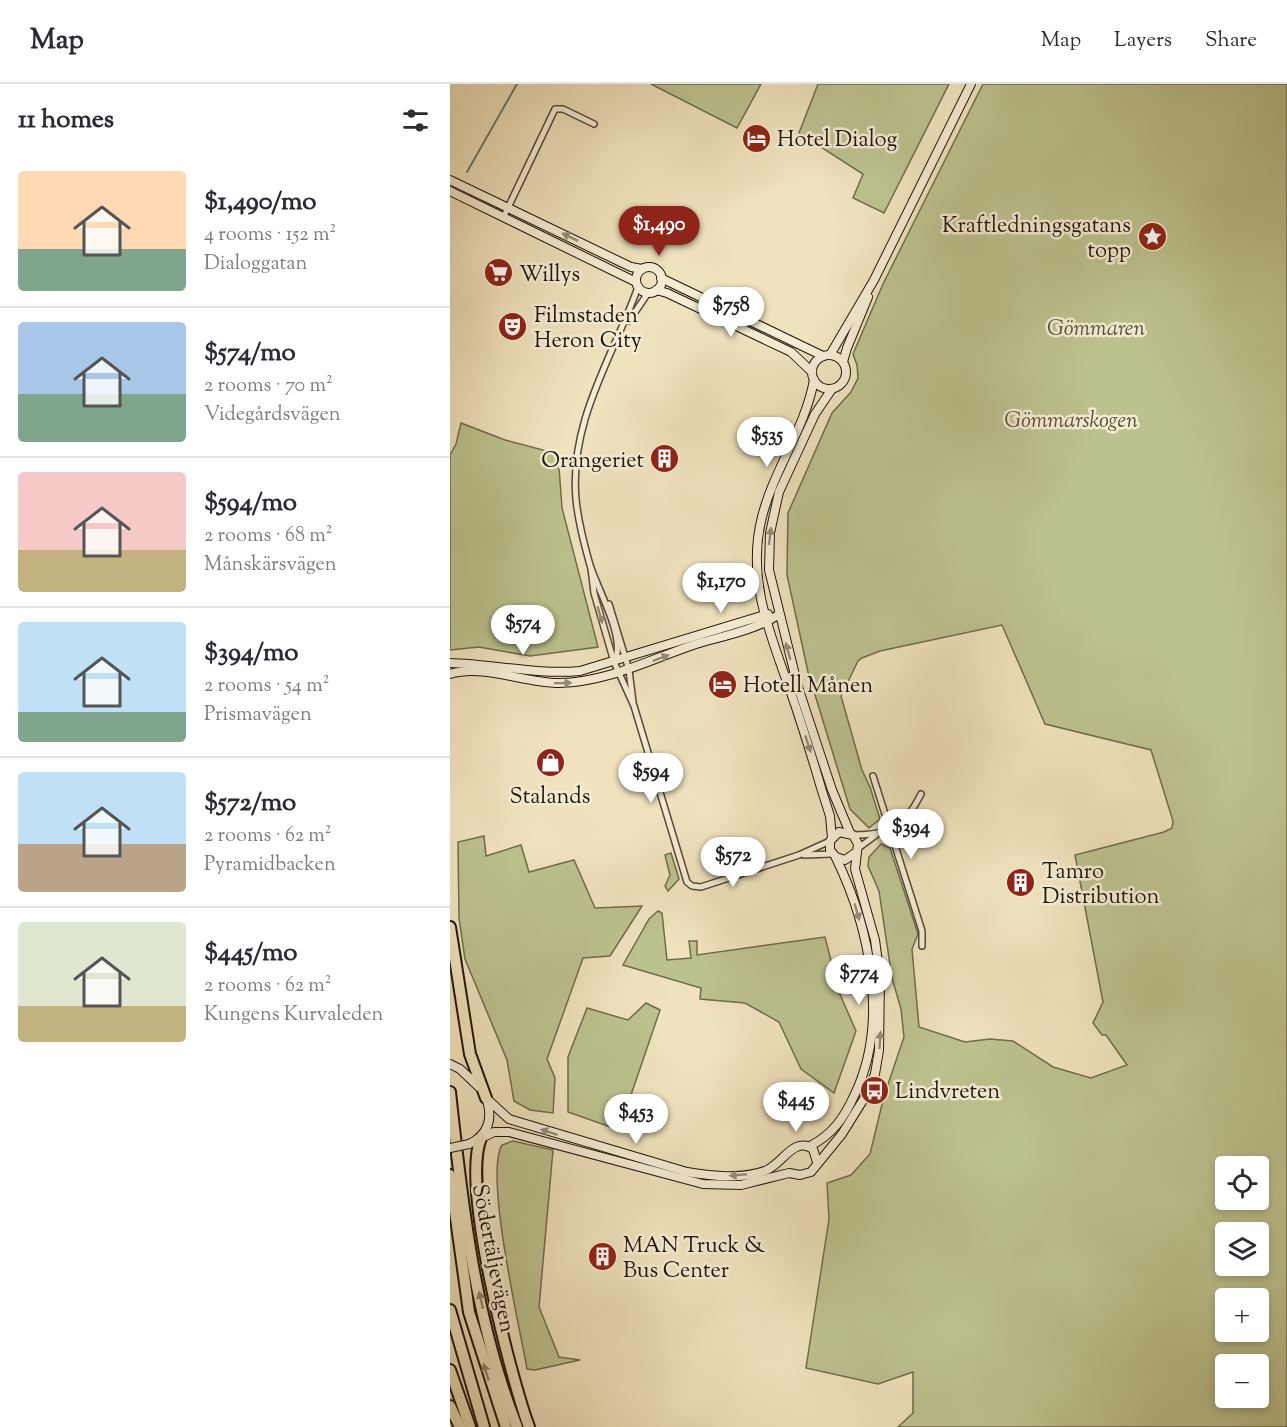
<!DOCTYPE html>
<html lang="en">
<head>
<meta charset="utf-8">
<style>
	body { margin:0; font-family:"Sorts Mill Goudy",serif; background:#f7f7f7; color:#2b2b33; height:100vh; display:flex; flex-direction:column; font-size:22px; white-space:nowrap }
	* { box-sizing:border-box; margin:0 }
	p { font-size:20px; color:#7c7c81 }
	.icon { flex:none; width:33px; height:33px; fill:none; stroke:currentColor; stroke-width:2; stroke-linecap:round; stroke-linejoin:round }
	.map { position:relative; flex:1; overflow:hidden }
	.sheet { display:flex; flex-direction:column; background:#fff; width:450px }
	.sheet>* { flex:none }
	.fabs { position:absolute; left:765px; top:1072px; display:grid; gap:12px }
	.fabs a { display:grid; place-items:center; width:54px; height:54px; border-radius:6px; background:#fff; box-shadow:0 3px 9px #0003; font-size:30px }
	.price { position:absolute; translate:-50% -51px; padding:0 14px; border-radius:21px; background:#fff; color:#222; font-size:20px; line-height:39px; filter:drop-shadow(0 2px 3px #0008) }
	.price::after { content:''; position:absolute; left:50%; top:36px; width:18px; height:14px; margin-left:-9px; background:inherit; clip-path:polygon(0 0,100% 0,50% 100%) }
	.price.selected { background:#8f2418; color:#fff }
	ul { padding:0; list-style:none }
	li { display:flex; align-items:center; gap:18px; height:150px; padding:0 18px }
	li+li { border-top:2px solid #e1e1e2 }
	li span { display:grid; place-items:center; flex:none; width:168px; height:120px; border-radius:6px; color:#555 }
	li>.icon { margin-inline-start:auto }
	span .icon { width:72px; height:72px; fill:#fffc; stroke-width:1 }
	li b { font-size:26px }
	h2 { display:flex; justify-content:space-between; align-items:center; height:72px; padding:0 18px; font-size:26px }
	header { display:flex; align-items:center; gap:36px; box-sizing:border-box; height:84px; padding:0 30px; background:#fff; border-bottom:2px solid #e1e1e2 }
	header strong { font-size:28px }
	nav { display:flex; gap:33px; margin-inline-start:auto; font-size:21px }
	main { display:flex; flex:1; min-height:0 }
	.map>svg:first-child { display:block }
	.green { fill:#bcc28f; stroke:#6e6c4d; stroke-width:1.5; fill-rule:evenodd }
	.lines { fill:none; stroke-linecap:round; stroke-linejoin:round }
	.stream { stroke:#697b6d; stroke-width:2 }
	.street-casing { stroke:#534938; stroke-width:8 }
	.secondary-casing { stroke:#1f160b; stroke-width:10 }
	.highway-casing { stroke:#1f160b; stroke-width:14 }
	.street { stroke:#f5ecd4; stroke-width:5 }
	.secondary { stroke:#f5ecd4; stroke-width:8 }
	.highway { stroke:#efe2bd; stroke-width:10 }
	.secondary-bridge-casing { stroke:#1f160b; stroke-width:10; stroke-linecap:butt }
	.secondary-bridge { stroke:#f5ecd4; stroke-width:8 }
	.oneway { fill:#958c7a }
	.oneway2 { fill:#91866d }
	.labels { text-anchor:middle; stroke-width:5; stroke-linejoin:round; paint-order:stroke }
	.poi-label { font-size:22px; fill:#1f160b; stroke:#f5ecd4; text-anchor:start }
	.park-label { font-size:22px; font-style:italic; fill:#565239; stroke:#f5ecd4 }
	.street-label { font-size:22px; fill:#1f160b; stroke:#f5ecd4 }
</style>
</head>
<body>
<header>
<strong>Map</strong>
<nav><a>Map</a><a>Layers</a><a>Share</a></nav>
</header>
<main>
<section class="sheet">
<h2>11 homes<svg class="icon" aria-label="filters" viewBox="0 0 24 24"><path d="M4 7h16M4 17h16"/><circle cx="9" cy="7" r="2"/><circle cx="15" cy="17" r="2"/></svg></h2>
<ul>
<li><span style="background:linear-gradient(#ffd9b3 65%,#7fa58c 0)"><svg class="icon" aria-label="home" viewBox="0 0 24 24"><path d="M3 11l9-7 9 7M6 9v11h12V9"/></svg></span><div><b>$1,490/mo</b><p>4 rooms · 152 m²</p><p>Dialoggatan</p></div></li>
<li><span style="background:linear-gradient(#a9c7e8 60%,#7fa58c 0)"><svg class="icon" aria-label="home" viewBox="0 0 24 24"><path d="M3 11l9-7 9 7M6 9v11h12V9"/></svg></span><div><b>$574/mo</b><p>2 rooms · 70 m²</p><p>Videgårdsvägen</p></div></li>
<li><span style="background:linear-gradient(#f6c9c9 65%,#c2b280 0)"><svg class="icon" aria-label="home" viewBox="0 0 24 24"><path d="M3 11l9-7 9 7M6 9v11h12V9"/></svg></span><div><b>$594/mo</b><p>2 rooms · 68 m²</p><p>Månskärsvägen</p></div></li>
<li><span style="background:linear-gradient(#bfe0f5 75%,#7fa58c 0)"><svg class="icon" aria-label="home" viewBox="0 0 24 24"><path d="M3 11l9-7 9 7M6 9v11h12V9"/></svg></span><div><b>$394/mo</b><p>2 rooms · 54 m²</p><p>Prismavägen</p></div></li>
<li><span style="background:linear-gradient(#bfe0f5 60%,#b9a48a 0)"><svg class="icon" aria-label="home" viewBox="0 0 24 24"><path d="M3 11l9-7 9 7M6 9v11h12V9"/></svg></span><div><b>$572/mo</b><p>2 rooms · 62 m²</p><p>Pyramidbacken</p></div></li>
<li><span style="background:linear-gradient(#dfe7d0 70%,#c2b280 0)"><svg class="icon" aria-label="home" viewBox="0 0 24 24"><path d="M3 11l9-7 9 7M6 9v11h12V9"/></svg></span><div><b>$445/mo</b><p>2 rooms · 62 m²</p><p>Kungens Kurvaleden</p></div></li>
</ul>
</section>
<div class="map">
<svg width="837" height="1343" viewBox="0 0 837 1343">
	<rect width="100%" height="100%" fill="#efe2bd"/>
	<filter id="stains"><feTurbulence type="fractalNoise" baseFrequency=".00333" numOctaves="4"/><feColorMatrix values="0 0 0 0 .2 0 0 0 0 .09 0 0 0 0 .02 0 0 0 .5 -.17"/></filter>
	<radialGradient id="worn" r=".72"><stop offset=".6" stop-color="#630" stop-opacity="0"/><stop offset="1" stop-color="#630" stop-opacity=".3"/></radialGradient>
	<!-- green -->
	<g class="green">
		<polygon points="201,0 311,0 287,44"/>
		<polygon points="368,0 499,0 434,129 403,114 413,90 349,49"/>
		<path d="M533 0H837V1343H448L463 1329V1288L428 1300 356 1284 379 1135 377 1099 401 1091 420 1070 434 1012 454 953 451 925 442 894 429 807 418 782 419 773 431 760 440 764 468 850 462 865 469 943 515 958 540 955 563 957 603 983 641 994 677 981 656 951H652L643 939 653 918 625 771 714 748 722 744 723 737 701 666 595 640 552 541 430 567 412 574 408 577 391 612 412 686 420 703 430 735 419 744 400 725 358 588 337 491 338 429 382 329 401 308 408 294 407 281 403 270 433 200ZM776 1083H808V1116H776ZM776 1149H808V1182H776ZM776 1215H808V1248H776ZM776 1281H808V1314H776Z"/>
		<polygon points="11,339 55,356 108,370 112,424 148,563 80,572 29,563 0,566 0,371 6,360"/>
		<polygon points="34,752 36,772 71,761 79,788 124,776 145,824 192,822 160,872 133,874 97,975 105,994 103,1029 80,1026 64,1017 57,976 15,875 9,834 8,758"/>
		<polygon points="221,769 229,795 218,807 215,802 220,791 215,771"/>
		<polygon points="208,827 212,829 217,876 241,874 239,857 247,857 247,871 375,853 389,908 406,947 384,1009 351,985 329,938 295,919 250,915 251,904 173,881 199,835"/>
		<polygon points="196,919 210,926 169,1046 118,1028 118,973 137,924 178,936"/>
		<path d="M63 1057 103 1066 89 1223 109 1273 130 1276 85 1286 77 1285C70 1244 34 1091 52 1061Z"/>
	</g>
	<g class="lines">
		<!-- stream -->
		<polyline class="stream" points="17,88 67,0"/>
		<defs>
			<g id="street">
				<polyline points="54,132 105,25 113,25 144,40"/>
				<polyline points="179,237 198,209"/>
				<polyline points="141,484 144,509 164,578 184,622 237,798 242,802 251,803 349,771 380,757"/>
				<polyline points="159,520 179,586 183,618"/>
				<path d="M165 576C176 554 147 504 140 481 134 460 128 437 126 415 119 337 163 273 188 203"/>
				<polyline points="423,692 472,847 472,862"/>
				<path d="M403 751C440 751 454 744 471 710"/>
				<polyline points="407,765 426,751"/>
				<polyline points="354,771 382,770"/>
			</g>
			<g id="secondary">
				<polyline points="0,96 181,183 192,185"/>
				<polyline points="0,107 186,198"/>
				<circle cx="199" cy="196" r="13"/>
				<polyline points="211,194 373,272"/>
				<polyline points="206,206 217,209 341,268 362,288"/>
				<polyline points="380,271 424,196 521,0"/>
				<circle cx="379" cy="288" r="17"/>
				<polyline points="393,278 397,264 418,213"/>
				<path d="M364 296C355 345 324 385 312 433 296 494 320 550 340 606 352 640 362 673 372 707L380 732 382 754"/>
				<polyline points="382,305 365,330 329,408 320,449 319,486 348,603 382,706 400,749"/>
				<path d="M0 579C43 580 87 591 130 587L318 530"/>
				<path d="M0 590C34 580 74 599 109 599 158 598 201 575 246 560 273 552 305 546 328 531"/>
				<polyline points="0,980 10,985 29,1003"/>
				<path d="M36 1014 59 1035 237 1088C261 1092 293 1096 317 1086 333 1079 344 1052 363 1065L367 1078"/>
				<polyline points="31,1054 44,1048 59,1048 253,1100 291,1101 339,1089 350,1091 361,1088 392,1050 415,1013 425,990 429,966 430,893 425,856 405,785 408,760 403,751 389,748 380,757 380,766 386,773 395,776 405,769"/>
				<path d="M19 1060C38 1051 43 1036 37 1016"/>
				<path d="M360 1062C382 1051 394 1034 404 1012 440 939 420 844 386 774"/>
			</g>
			<g id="highway">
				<polyline points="0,843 20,970 36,1014"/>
				<path d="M0 1008C12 1120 25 1237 67 1343"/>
				<path d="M31 1054C11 1101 60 1291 79 1343"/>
				<polyline points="0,1091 19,1228 56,1343"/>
				<polyline points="0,1226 34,1343"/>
				<polyline points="0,1286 20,1343"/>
				<polyline points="0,1322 10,1343"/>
			</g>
		</defs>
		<!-- street casing -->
		<use href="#street" class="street-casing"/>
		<!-- secondary casing -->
		<use href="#secondary" class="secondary-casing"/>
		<!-- highway casing -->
		<use href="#highway" class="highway-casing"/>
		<!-- street -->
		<use href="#street" class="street"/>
		<!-- secondary -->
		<use href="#secondary" class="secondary"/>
		<!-- highway -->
		<use href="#highway" class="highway"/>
		<defs>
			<polyline id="secondary-bridge" points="0,1064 19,1060"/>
		</defs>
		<!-- secondary-bridge casing -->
		<use href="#secondary-bridge" class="secondary-bridge-casing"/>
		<!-- secondary-bridge -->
		<use href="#secondary-bridge" class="secondary-bridge"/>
	</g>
	<!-- one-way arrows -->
	<defs><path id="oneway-solid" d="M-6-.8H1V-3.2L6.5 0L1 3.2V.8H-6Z" transform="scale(1.5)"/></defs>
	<g class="oneway">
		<use href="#oneway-solid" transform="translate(120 153) rotate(-154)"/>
		<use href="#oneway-solid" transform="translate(320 452) rotate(-83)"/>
		<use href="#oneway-solid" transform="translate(150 531) rotate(74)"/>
		<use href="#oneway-solid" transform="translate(338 567) rotate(-105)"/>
		<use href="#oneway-solid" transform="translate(211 574) rotate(-21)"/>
		<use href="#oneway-solid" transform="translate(113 599) rotate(-1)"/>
		<use href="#oneway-solid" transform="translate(358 660) rotate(72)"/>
		<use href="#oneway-solid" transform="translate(407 828) rotate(74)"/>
		<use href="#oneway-solid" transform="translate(430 956) rotate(-87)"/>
		<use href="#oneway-solid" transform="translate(99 1048) rotate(-162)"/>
		<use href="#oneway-solid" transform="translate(288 1091) rotate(175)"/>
	</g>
	<g class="oneway2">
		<use href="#oneway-solid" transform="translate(31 1216) rotate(-103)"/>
		<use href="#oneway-solid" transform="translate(36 1288) rotate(-108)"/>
	</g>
	<!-- icons -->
	<defs>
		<symbol id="hotel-disc" viewBox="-11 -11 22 22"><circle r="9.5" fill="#8f2418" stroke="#f5ecd4"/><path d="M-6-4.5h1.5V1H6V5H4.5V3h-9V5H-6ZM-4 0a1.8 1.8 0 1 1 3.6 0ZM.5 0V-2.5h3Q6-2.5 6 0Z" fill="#fff"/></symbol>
		<symbol id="sight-disc" viewBox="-11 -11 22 22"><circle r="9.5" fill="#8f2418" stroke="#f5ecd4"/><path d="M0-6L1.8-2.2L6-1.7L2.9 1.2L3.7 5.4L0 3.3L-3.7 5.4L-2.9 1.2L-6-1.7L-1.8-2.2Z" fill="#fff"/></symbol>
		<symbol id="supermarket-disc" viewBox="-11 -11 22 22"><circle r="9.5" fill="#8f2418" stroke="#f5ecd4"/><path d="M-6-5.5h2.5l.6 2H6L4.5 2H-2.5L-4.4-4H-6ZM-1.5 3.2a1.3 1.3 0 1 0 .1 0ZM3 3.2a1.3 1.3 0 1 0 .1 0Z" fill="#fff"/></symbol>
		<symbol id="theatre-disc" viewBox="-11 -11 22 22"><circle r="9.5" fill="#8f2418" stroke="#f5ecd4"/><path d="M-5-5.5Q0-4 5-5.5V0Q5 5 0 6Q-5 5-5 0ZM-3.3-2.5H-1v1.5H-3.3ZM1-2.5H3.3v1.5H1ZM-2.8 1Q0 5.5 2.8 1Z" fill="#fff"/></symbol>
		<symbol id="building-disc" viewBox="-11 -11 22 22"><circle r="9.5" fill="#8f2418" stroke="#f5ecd4"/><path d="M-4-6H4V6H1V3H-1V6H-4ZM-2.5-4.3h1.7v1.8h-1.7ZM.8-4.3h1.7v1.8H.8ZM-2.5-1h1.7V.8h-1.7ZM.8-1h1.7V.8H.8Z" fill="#fff"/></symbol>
		<symbol id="shop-disc" viewBox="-11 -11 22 22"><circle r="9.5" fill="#8f2418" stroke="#f5ecd4"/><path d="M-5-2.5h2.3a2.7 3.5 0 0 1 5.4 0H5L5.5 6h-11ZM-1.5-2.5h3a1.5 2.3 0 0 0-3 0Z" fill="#fff"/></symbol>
		<symbol id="bus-disc" viewBox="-11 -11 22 22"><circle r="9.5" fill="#8f2418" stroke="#f5ecd4"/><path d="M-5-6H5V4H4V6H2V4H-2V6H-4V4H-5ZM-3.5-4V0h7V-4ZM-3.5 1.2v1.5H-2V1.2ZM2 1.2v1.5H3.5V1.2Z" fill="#fff"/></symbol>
	</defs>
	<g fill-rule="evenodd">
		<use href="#hotel-disc" x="290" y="38" width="33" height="33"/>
		<use href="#sight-disc" x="686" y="136" width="33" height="33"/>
		<use href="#supermarket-disc" x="32" y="172" width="33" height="33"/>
		<use href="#theatre-disc" x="46" y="226" width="33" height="33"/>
		<use href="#building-disc" x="198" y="358" width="33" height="33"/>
		<use href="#hotel-disc" x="256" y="584" width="33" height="33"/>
		<use href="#shop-disc" x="84" y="662" width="33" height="33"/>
		<use href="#building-disc" x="554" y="782" width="33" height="33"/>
		<use href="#bus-disc" x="408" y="990" width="33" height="33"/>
		<use href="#building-disc" x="136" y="1156" width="33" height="33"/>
	</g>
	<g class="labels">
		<!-- poi labels -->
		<g class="poi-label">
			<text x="327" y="62">Hotel Dialog</text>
			<text x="681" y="148" text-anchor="end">Kraftledningsgatans<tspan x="681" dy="25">topp</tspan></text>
			<text x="69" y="197">Willys</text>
			<text x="84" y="238">Filmstaden<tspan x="84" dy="25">Heron City</tspan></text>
			<text x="194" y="383" text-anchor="end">Orangeriet</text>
			<text x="293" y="608">Hotell Månen</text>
			<text x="100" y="719" text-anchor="middle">Stalands</text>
			<text x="592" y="794">Tamro<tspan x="592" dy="25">Distribution</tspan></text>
			<text x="445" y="1014">Lindvreten</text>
			<text x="173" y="1168">MAN Truck &amp;<tspan x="173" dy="25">Bus Center</tspan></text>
		</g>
		<!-- park labels -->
		<g class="park-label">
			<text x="646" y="251">Gömmaren</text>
			<text x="621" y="343">Gömmarskogen</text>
		</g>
		<!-- street labels -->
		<g class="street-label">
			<text transform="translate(45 1174) rotate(79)" y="8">Södertäljevägen</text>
		</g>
	</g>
	<rect width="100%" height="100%" filter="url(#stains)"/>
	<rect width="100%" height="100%" fill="url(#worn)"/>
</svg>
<div class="fabs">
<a><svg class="icon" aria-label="locate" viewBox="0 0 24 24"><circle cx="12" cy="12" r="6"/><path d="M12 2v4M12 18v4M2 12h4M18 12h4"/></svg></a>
<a><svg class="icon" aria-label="layers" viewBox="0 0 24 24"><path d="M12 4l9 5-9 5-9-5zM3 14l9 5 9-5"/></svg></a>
<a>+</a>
<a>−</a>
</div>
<b class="price selected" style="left:209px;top:173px">$1,490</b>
<b class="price" style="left:281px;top:254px">$758</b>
<b class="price" style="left:317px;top:384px">$535</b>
<b class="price" style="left:271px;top:530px">$1,170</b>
<b class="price" style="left:73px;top:572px">$574</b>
<b class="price" style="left:201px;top:720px">$594</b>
<b class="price" style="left:461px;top:776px">$394</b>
<b class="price" style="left:283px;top:804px">$572</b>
<b class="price" style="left:409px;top:922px">$774</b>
<b class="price" style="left:346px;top:1049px">$445</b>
<b class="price" style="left:186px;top:1061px">$453</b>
</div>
</main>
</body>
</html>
